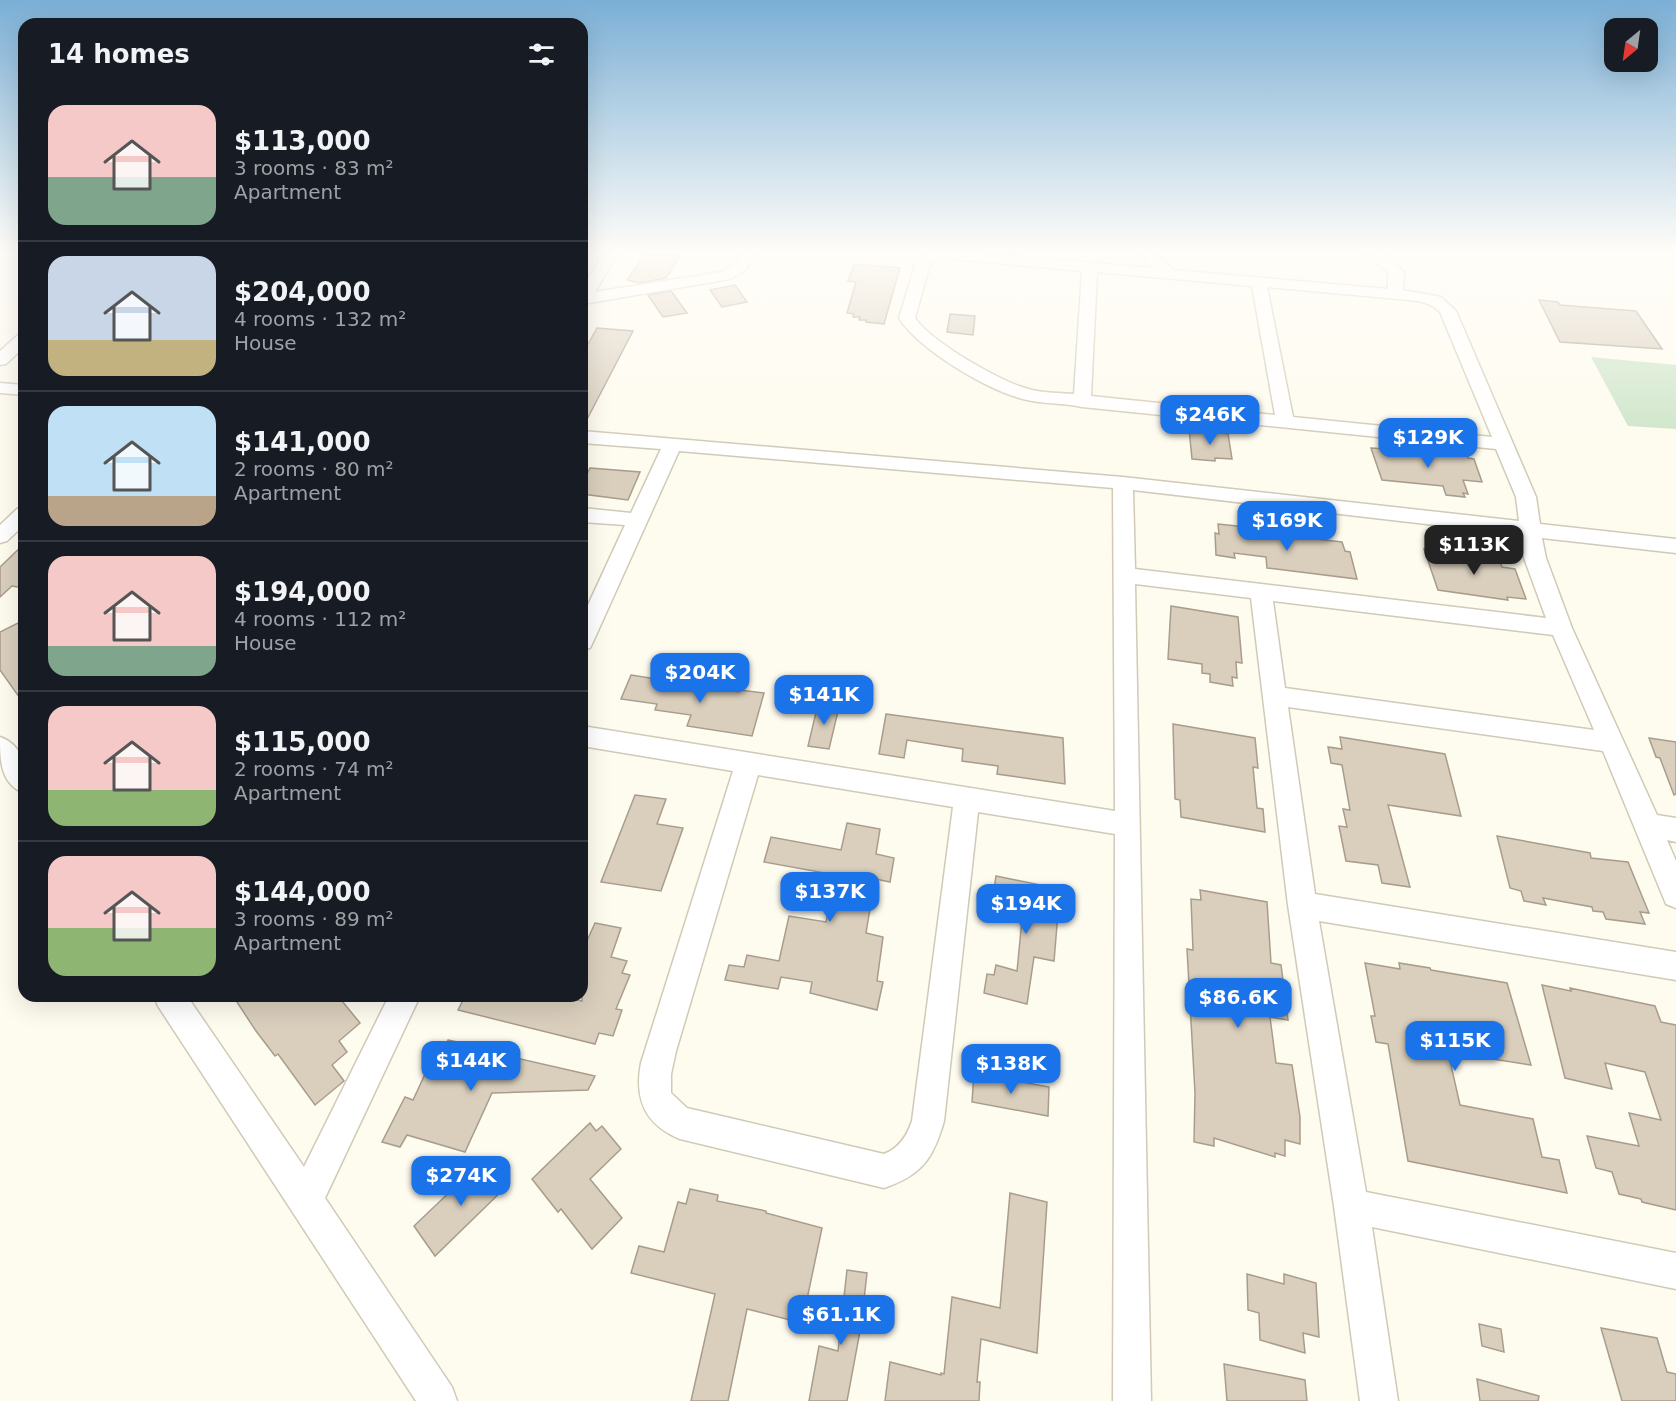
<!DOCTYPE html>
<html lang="en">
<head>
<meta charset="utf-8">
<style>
	body { margin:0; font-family:"DejaVu Sans",sans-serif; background:#242831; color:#f1f3f6; height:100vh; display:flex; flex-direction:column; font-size:22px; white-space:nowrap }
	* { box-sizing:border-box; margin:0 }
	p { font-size:20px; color:#9ea1a6 }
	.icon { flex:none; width:33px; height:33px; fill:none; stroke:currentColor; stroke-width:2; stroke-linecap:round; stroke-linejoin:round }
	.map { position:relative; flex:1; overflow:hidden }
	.details { position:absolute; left:18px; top:18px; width:570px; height:984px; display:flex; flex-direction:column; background:#171b24; border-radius:18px; box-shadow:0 6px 24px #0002 }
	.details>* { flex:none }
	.needle { width:39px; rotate:209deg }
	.controls { position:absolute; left:1604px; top:18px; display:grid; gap:12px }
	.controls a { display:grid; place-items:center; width:54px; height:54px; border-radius:12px; background:#171b24; box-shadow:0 6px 24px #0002; font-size:30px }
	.price { position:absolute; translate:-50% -51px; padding:0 14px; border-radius:12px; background:#1a73e8; color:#fff; font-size:20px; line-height:39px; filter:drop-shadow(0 2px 3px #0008) }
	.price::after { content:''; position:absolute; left:50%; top:36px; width:18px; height:14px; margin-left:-9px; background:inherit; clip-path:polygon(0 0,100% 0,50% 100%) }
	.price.active { background:#222; color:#fff }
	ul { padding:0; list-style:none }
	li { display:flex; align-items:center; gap:18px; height:150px; padding:0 30px }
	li+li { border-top:2px solid #363941 }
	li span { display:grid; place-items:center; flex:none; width:168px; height:120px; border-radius:18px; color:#555 }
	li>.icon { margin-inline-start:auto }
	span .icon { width:72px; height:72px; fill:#fffc; stroke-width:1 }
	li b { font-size:26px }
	h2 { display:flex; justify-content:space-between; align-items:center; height:72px; padding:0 30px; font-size:26px }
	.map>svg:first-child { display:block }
	.green { fill:#cce4c7 }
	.building { fill:#dacfbd; stroke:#a89d8c; stroke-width:1.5 }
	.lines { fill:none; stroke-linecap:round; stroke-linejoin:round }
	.street-casing { stroke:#d0cab6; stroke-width:3 }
	.street { fill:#fff; fill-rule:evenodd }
</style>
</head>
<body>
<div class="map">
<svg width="1676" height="1401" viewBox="0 0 1676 1401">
	<rect width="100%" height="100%" fill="#fefbef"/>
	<!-- green -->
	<polygon class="green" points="1591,357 1676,365 1676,429 1628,426"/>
	<!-- building -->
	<g class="building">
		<polygon points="645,254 651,254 680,256 666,278 639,283 627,280"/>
		<polygon points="854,264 900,268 884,324 866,322 866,320 859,320 860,317 853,317 854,314 847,313 856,282 848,281"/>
		<polygon points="735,285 747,302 722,307 710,290"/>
		<polygon points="671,291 687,313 663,317 648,295"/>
		<polygon points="1539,300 1558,302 1560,305 1636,311 1662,349 1560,342"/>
		<polygon points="950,314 975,316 973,335 947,332"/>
		<polygon points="597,328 633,331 582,429 582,346 587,346"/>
		<polygon points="1189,429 1228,434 1232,459 1215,458 1215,461 1192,459"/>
		<polygon points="1371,448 1466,454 1468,458 1474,459 1482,482 1463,480 1468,494 1463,493 1465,497 1446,495 1443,486 1382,480"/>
		<polygon points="590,468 640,472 628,500 582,494 582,484"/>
		<polygon points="1218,524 1246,527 1246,531 1342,542 1345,551 1350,552 1357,579 1267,568 1266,557 1234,553 1235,558 1216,555 1215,533 1219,534"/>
		<polygon points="24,544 24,588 12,586 0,597 0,567"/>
		<polygon points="1424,549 1454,552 1455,556 1500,562 1502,567 1515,569 1526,599 1507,597 1508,600 1438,590"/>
		<polygon points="1171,606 1238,617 1242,663 1236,662 1237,678 1232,677 1233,686 1210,682 1210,674 1202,673 1202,664 1168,659"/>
		<polygon points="24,620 24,704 0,670 0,632"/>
		<polygon points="631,675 739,692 740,690 764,693 752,736 687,726 691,715 655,710 657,704 621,699"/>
		<polygon points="818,704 839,707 829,749 808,746"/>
		<polygon points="886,714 1063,738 1065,784 997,774 998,766 962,761 963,749 907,740 904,758 879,754"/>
		<polygon points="1173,724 1255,738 1258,768 1253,767 1257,808 1263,809 1265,832 1181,817 1180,800 1175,799"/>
		<polygon points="1340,737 1445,754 1461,816 1388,805 1410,887 1382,883 1378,865 1346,861 1339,826 1347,827 1343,809 1350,810 1342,765 1331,763 1328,747 1342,749"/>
		<polygon points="1649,738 1676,742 1676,794 1674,795 1660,758 1656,757"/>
		<polygon points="635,795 666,799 657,824 683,828 661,891 601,882"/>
		<polygon points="847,823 880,829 876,854 894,858 890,882 875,879 866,933 883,937 877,981 883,982 877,1010 810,993 812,982 781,977 778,989 725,980 729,965 744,967 747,955 779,961 789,916 826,922 836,875 764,862 771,837 841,850"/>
		<polygon points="1497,836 1590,853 1591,858 1628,862 1649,913 1640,912 1645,924 1606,919 1603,912 1593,911 1592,907 1543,898 1546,905 1524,901 1521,891 1510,888"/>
		<polygon points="996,876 1060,889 1054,961 1034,957 1027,1004 984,993 987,974 994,975 996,965 1017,971 1023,909 992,903"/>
		<polygon points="1200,890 1267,902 1271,963 1281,965 1288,1020 1270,1017 1276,1063 1292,1065 1300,1117 1300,1144 1285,1140 1285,1156 1275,1153 1275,1157 1214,1138 1214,1146 1194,1142 1195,1093 1187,949 1193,950 1191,899 1201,900"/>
		<polygon points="595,923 621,928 611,957 627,961 622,973 630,975 616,1009 622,1010 613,1036 599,1033 595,1044 458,1010 465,996 560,996 582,1001 582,952"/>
		<polygon points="1365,963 1400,969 1399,963 1430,968 1431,970 1507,983 1531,1065 1448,1052 1460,1105 1533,1119 1542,1157 1559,1160 1567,1193 1408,1161 1388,1044 1376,1042 1371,1016 1375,1016"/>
		<polygon points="1542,985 1571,991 1570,988 1655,1006 1661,1022 1676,1025 1676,1210 1642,1202 1641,1199 1619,1194 1612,1172 1596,1168 1587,1136 1639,1146 1629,1113 1661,1120 1645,1072 1605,1063 1612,1089 1565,1078"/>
		<polygon points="233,996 338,996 360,1023 339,1041 347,1052 332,1065 344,1081 315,1105 278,1054 275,1056 256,1031"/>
		<polygon points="448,1040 517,1055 516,1058 595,1076 588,1090 492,1093 465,1152 407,1135 400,1147 382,1142 405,1097 413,1100 438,1046 445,1047"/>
		<polygon points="974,1073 1049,1087 1048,1116 972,1102"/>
		<polygon points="590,1123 596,1131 602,1126 621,1149 590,1179 622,1218 592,1249 561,1209 558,1212 532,1179"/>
		<polygon points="481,1162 487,1169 493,1164 509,1184 435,1256 414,1226"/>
		<polygon points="690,1189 718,1195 717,1201 766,1211 766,1213 822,1228 802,1323 747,1309 728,1401 691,1401 715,1294 631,1273 639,1246 664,1252 678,1202 686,1204"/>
		<polygon points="1010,1193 1047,1202 1037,1353 981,1339 977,1382 980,1382 979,1401 885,1401 890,1362 941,1375 941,1373 944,1374 952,1297 1000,1308"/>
		<polygon points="847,1270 867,1273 861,1326 847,1401 809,1401 819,1346 838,1351"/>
		<polygon points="1247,1274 1284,1284 1284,1274 1316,1283 1319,1337 1303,1333 1305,1353 1260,1340 1259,1313 1248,1310"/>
		<polygon points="1479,1324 1501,1329 1504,1352 1482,1346"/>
		<polygon points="1601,1328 1657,1338 1667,1372 1676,1374 1676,1401 1622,1401"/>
		<polygon points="1224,1364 1305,1380 1307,1401 1227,1401"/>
		<polygon points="1477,1379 1539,1396 1538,1401 1480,1401"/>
	</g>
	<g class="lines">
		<defs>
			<g id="street">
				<polygon points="603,254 617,254 595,292 721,272 734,265 743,254 757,254 744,271 730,279 589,303 582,307 582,289"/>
				<path d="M924 254H987L1153 268 1138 254H1154L1174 270 1388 289V273L1368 254H1383L1404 272 1403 290 1441 297 1456 311 1536 497 1540 524 1676 539V553L1542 538 1546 558 1572 628 1657 815 1676 818V842L1667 840 1676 861V908L1666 904 1603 751 1288 707 1315 894 1676 952V980L1319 921 1366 1192 1676 1253V1289L1372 1227 1398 1401H1360L1334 1206 1288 905 1251 598 1135 584 1151 1401H1113L1115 834 978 812 944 1121C933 1159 922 1175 884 1188L680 1139C645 1125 634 1099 641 1063L733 771 582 746V726L1115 811 1113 488 679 451 593 642 590 648 582 650V618L625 525 582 522V508L631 513 661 449 582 443V431L1123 477 1519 521 1516 497 1496 449 1082 407C1064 403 1045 404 1027 400 990 392 919 350 899 318L916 262ZM941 258 1082 271 1074 394C1060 393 1045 393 1032 390 1004 384 931 342 915 318L930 264ZM1097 272 1252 286 1275 415 1091 396ZM1267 287 1408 300C1421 301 1431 303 1440 312L1492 437 1293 417ZM1133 490 1521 535 1524 558 1546 618 1135 569ZM1273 601 1553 635 1594 730 1285 688ZM758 775 953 807 912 1121C907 1136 899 1148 884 1154L687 1108 671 1093V1074L676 1051Z"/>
				<polygon points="24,333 24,347 6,364 0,365 0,351 18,335"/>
				<polygon points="0,383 24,385 24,395 0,393"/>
				<polygon points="24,507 24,525 7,541 0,543 0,525 17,509"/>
				<path d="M0 737C26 746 24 770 24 793 0 784 0 759 0 737Z"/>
				<polygon points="154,996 187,996 304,1167 389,996 420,996 325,1198 452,1387 457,1401 416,1401 158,1006"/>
			</g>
		</defs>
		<!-- street casing -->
		<use href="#street" class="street-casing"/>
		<!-- street -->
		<use href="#street" class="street"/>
	</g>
	<!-- sky -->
	<linearGradient id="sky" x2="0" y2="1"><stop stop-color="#7bafd6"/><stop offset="0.56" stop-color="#fffdf8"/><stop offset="1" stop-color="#fffdf8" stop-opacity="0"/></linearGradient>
	<rect width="1676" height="450" fill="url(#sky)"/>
</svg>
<div class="controls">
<a><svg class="needle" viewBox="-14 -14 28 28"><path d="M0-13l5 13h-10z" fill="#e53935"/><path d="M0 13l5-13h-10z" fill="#9ea1a6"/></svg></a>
</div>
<b class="price" style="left:1210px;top:446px">$246K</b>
<b class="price" style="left:1428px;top:469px">$129K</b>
<b class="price" style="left:1287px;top:552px">$169K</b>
<b class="price active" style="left:1474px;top:576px">$113K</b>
<b class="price" style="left:700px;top:704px">$204K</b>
<b class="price" style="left:824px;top:726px">$141K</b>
<b class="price" style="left:830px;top:923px">$137K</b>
<b class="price" style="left:1026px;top:935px">$194K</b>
<b class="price" style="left:1238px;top:1029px">$86.6K</b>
<b class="price" style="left:1455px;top:1072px">$115K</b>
<b class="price" style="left:471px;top:1092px">$144K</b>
<b class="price" style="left:1011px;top:1095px">$138K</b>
<b class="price" style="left:461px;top:1207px">$274K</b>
<b class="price" style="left:841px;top:1346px">$61.1K</b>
<section class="details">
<h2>14 homes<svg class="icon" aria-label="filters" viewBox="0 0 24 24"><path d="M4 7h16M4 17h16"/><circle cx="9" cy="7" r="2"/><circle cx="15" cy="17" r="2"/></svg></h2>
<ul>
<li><span style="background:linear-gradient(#f6c9c9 60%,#7fa58c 0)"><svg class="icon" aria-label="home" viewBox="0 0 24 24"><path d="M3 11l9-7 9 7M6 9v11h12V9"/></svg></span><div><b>$113,000</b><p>3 rooms · 83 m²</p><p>Apartment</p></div></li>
<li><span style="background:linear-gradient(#c9d6e8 70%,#c2b280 0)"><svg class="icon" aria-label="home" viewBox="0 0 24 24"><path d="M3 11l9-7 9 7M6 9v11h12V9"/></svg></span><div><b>$204,000</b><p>4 rooms · 132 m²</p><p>House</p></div></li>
<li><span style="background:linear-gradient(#bfe0f5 75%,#b9a48a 0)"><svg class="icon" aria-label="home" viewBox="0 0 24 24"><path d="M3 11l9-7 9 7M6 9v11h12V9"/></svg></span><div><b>$141,000</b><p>2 rooms · 80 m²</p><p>Apartment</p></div></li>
<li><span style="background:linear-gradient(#f6c9c9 75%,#7fa58c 0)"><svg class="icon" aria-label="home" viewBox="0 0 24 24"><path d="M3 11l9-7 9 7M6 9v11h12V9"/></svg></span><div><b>$194,000</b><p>4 rooms · 112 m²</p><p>House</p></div></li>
<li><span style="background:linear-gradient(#f6c9c9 70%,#8fb573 0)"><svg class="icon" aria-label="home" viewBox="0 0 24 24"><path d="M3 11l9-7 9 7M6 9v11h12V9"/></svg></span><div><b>$115,000</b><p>2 rooms · 74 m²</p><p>Apartment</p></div></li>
<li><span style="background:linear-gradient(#f6c9c9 60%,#8fb573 0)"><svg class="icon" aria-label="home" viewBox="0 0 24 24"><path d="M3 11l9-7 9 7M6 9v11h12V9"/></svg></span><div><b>$144,000</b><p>3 rooms · 89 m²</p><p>Apartment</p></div></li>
</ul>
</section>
</div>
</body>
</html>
